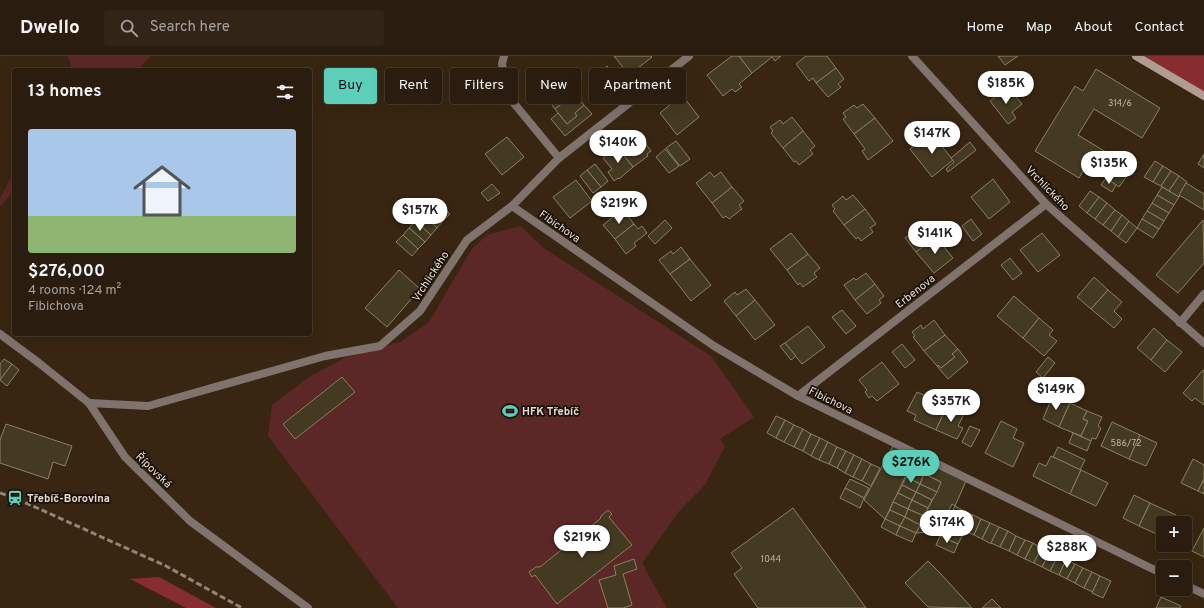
<!DOCTYPE html>
<html lang="en">
<head>
<meta charset="utf-8">
<style>
	body { margin:0; font-family:Overpass,sans-serif; background:#322517; color:#f1f3f6; height:100vh; display:flex; flex-direction:column; font-size:15px; white-space:nowrap }
	* { box-sizing:border-box; margin:0 }
	p { font-size:13px; color:#a5a19e }
	.icon { flex:none; width:22px; height:22px; fill:none; stroke:currentColor; stroke-width:2; stroke-linecap:round; stroke-linejoin:round }
	.map { position:relative; flex:1; overflow:hidden }
	.drawer { position:absolute; left:12px; top:12px; width:300px; height:268px; display:flex; flex-direction:column; background:#2a1c0e; border-radius:4px; box-shadow:0 4px 16px #0002,0 0 0 1px #463a2e }
	.drawer>* { flex:none }
	.top-card { position:absolute; left:324px; top:12px; width:380px; height:36px; display:flex; gap:8px }
	.fabs { position:absolute; left:1156px; top:460px; display:grid; gap:8px }
	.fabs a { display:grid; place-items:center; width:36px; height:36px; border-radius:4px; background:#2a1c0e; box-shadow:0 4px 16px #0002,0 0 0 1px #463a2e; font-size:20px }
	.price { position:absolute; translate:-50% -34px; padding:0 9px; border-radius:14px; background:#fff; color:#222; font-size:13px; line-height:26px; filter:drop-shadow(0 1px 2px #0008) }
	.price::after { content:''; position:absolute; left:50%; top:24px; width:12px; height:9px; margin-left:-6px; background:inherit; clip-path:polygon(0 0,100% 0,50% 100%) }
	.price.selected { background:#5cceba; color:#111 }
	ul { padding:0; list-style:none }
	li { display:grid; align-content:center; gap:8px; height:212px; padding:0 16px }
	li+li { border-top:1px solid #463a2e }
	li span { display:grid; place-items:center; height:124px; border-radius:4px; color:#555 }
	li>.icon { margin-inline-start:auto }
	span .icon { width:72px; height:72px; fill:#fffc; stroke-width:1 }
	li b { font-size:17px }
	h2 { display:flex; justify-content:space-between; align-items:center; height:48px; padding:0 16px; font-size:17px }
	.tag { padding:0 14px; border-radius:4px; background:#2a1c0e; box-shadow:0 4px 16px #0002,0 0 0 1px #463a2e; font-size:14px; line-height:36px }
	.tag.selected { background:#5cceba; color:#111 }
	header { display:flex; align-items:center; gap:24px; box-sizing:border-box; height:56px; padding:0 20px; background:#2a1c0e; border-bottom:1px solid #463a2e }
	header strong { font-size:19px }
	nav { display:flex; gap:22px; margin-inline-start:auto; font-size:14px }
	.search { width:280px; height:36px; background:#322517; display:flex; align-items:center; gap:10px; box-sizing:border-box; padding:0 14px; border-radius:4px; color:#a5a19e; font-size:15px }
	.map>svg:first-child { display:block }
	.green { fill:#5c2727 }
	.forest { fill:#872c30 }
	.building { fill:#443a21; stroke:#8b8065 }
	.lines { fill:none; stroke-linecap:round; stroke-linejoin:round }
	.minor { stroke:#80736d; stroke-width:8 }
	.secondary { stroke:#b19c93; stroke-width:8 }
	.rail { stroke:#948575; stroke-width:3; stroke-dasharray:6 3; stroke-linecap:butt }
	.labels { text-anchor:middle; stroke-width:3.5; stroke-linejoin:round; paint-order:stroke }
	.number-label { font-size:9px; fill:#bfb4a4 }
	.street-label { font-size:11px; fill:#e8dcd0; stroke:#191109 }
	.poi-label { font-size:11px; font-weight:bold; fill:#e8dcd0; stroke:#191109; text-anchor:start }
</style>
</head>
<body>
<header>
<strong>Dwello</strong>
<div class="search"><svg class="icon" aria-label="search" viewBox="0 0 24 24"><circle cx="10" cy="10" r="6"/><path d="M15 15l6 6"/></svg>Search here</div>
<nav><a>Home</a><a>Map</a><a>About</a><a>Contact</a></nav>
</header>
<div class="map">
<svg width="1204" height="552" viewBox="0 0 1204 552">
	<rect width="100%" height="100%" fill="#382612"/>
	<!-- green -->
	<g class="green">
		<polygon points="68,0 151,0 137,14 68,14 71,9"/>
		<polygon points="14,116 14,136 0,150 0,142"/>
		<polygon points="520,170 545,193 711,300 754,361 720,383 725,390 705,429 680,454 642,507 667,552 398,552 268,380 272,349 309,321 346,301 400,286 429,266 471,194 487,179"/>
	</g>
	<!-- forest -->
	<g class="forest">
		<polygon points="1136,0 1204,0 1204,40"/>
		<polygon points="159,521 216,552 186,552 130,523"/>
	</g>
	<!-- building -->
	<g class="building">
		<polygon points="614,0 651,0 652,1 629,19"/>
		<polygon points="732,0 739,0 752,17 739,28 742,31 735,36 732,33 723,40 707,19"/>
		<polygon points="739,0 781,0 775,5 772,1 752,17"/>
		<polygon points="806,0 827,0 836,12 816,27 813,22 809,25 796,8"/>
		<polygon points="998,0 1018,0 1005,9"/>
		<polygon points="607,10 619,26 608,35 596,20"/>
		<polygon points="836,12 844,23 838,28 841,31 828,41 816,27"/>
		<polygon points="1096,13 1160,52 1142,82 1094,53 1078,79 1119,104 1124,97 1137,106 1119,131 1087,108 1079,122 1035,95 1075,30 1083,35"/>
		<polygon points="566,26 575,38 555,53 544,39 552,33 554,36"/>
		<polygon points="1008,31 1022,48 1012,56 1016,62 1008,68 990,45"/>
		<polygon points="575,38 584,49 575,57 577,60 567,68 555,53"/>
		<polygon points="682,39 699,61 677,79 660,57"/>
		<polygon points="863,48 875,62 854,78 843,63 846,61 843,57 854,49 857,52"/>
		<polygon points="584,49 592,58 565,80 551,63 558,57 567,68 577,60 575,57"/>
		<polygon points="792,61 803,75 783,92 771,77 773,75 770,71 780,64 783,68"/>
		<polygon points="875,62 893,85 868,104 862,95 865,93 854,78"/>
		<polygon points="803,75 815,90 810,94 813,98 799,109 796,105 794,106 783,92"/>
		<polygon points="931,77 953,104 932,121 910,93"/>
		<polygon points="632,79 637,86 641,82 651,95 647,98 648,100 633,111 617,91"/>
		<polygon points="507,81 524,101 502,119 485,98"/>
		<polygon points="676,85 690,103 680,110 666,92"/>
		<polygon points="970,86 976,94 948,116 946,113 954,106 951,102"/>
		<polygon points="617,91 633,111 619,123 618,122 614,125 608,116 612,113 603,102"/>
		<polygon points="665,93 679,110 669,117 656,101"/>
		<polygon points="1204,98 1204,112 1198,108"/>
		<polygon points="1155,105 1163,110 1153,126 1144,121"/>
		<polygon points="595,108 608,125 601,131 587,114"/>
		<polygon points="1163,110 1171,115 1161,130 1153,126"/>
		<polygon points="587,114 601,131 593,137 580,120"/>
		<polygon points="1171,115 1179,120 1169,135 1161,130"/>
		<polygon points="710,116 714,121 721,116 732,131 712,147 696,127"/>
		<polygon points="1179,120 1187,126 1179,141 1169,135"/>
		<polygon points="1106,122 1116,129 1112,136 1101,129"/>
		<polygon points="993,123 1010,146 989,163 971,141"/>
		<polygon points="576,124 592,145 570,162 553,141"/>
		<polygon points="1186,127 1204,138 1204,154 1179,139"/>
		<polygon points="492,128 500,137 488,145 481,137"/>
		<polygon points="732,131 744,145 739,149 742,153 729,163 726,160 723,162 712,147"/>
		<polygon points="1162,131 1179,141 1174,149 1157,139"/>
		<polygon points="1090,135 1099,141 1087,157 1079,150"/>
		<polygon points="853,139 865,153 844,169 833,155 835,153 832,149 843,140 846,144"/>
		<polygon points="1157,139 1174,149 1169,157 1152,147"/>
		<polygon points="1099,141 1107,147 1095,163 1087,157"/>
		<polygon points="435,144 450,158 443,165 428,152"/>
		<polygon points="1107,147 1115,154 1103,169 1095,163"/>
		<polygon points="1152,147 1169,157 1164,165 1147,155"/>
		<polygon points="428,152 443,165 437,172 422,158"/>
		<polygon points="865,153 876,168 870,172 873,176 861,185 858,181 856,183 844,169"/>
		<polygon points="1115,154 1122,159 1111,175 1103,169"/>
		<polygon points="1147,155 1164,165 1159,173 1142,163"/>
		<polygon points="625,156 634,168 615,183 603,169 613,161 616,164"/>
		<polygon points="422,158 437,172 431,179 415,165"/>
		<polygon points="1122,159 1129,165 1118,181 1111,175"/>
		<polygon points="971,163 982,178 973,185 962,170"/>
		<polygon points="1142,163 1159,173 1153,182 1137,172"/>
		<polygon points="665,164 672,172 655,188 648,180"/>
		<polygon points="1203,164 1204,207 1178,237 1156,219"/>
		<polygon points="415,165 431,179 425,186 409,172"/>
		<polygon points="1129,165 1137,172 1126,187 1118,181"/>
		<polygon points="634,168 638,173 642,170 647,177 634,187 636,190 626,198 615,183"/>
		<polygon points="927,169 936,181 916,196 905,182 915,174 918,177"/>
		<polygon points="409,172 425,186 418,193 403,179"/>
		<polygon points="791,177 808,198 787,214 770,193"/>
		<polygon points="1042,177 1060,199 1038,216 1020,194"/>
		<polygon points="403,179 418,193 412,200 396,186"/>
		<polygon points="936,181 953,202 934,217 916,196"/>
		<polygon points="681,191 690,203 670,218 659,204 671,195 673,198"/>
		<polygon points="808,198 820,212 814,217 817,221 803,231 800,227 798,229 787,214"/>
		<polygon points="1010,202 1022,217 1013,224 1001,209"/>
		<polygon points="690,203 711,229 691,245 670,218"/>
		<polygon points="399,214 420,233 387,271 365,252"/>
		<polygon points="866,217 875,228 855,244 844,229 854,222 856,224"/>
		<polygon points="1094,221 1108,234 1091,253 1077,241"/>
		<polygon points="875,228 884,240 879,244 881,247 867,258 855,244"/>
		<polygon points="746,233 755,244 736,260 724,245 735,236 737,239"/>
		<polygon points="1108,234 1122,246 1114,255 1122,263 1114,272 1091,253"/>
		<polygon points="1014,240 1039,262 1023,282 997,260"/>
		<polygon points="755,244 775,269 755,284 736,260"/>
		<polygon points="842,254 856,270 846,278 832,261"/>
		<polygon points="1039,262 1053,274 1049,279 1057,285 1044,300 1023,282"/>
		<polygon points="934,264 945,279 924,295 913,281 915,280 912,276 921,269 923,273"/>
		<polygon points="808,270 825,291 802,308 785,287"/>
		<polygon points="1154,272 1167,284 1151,304 1137,292"/>
		<polygon points="945,279 958,293 952,298 955,301 941,312 938,309 937,310 924,295"/>
		<polygon points="1167,284 1182,296 1165,316 1151,304"/>
		<polygon points="785,287 796,300 791,304 780,290"/>
		<polygon points="902,288 915,304 905,312 892,296"/>
		<polygon points="958,293 968,306 948,323 937,310 938,309 941,312 955,301 952,298"/>
		<polygon points="1048,301 1055,307 1043,322 1036,316"/>
		<polygon points="4,303 12,308 0,324 0,308"/>
		<polygon points="882,306 899,328 877,345 872,340 869,342 865,336 867,334 859,324"/>
		<polygon points="12,308 19,314 7,330 0,324"/>
		<polygon points="1203,314 1204,315 1204,349 1195,342 1192,345 1183,337"/>
		<polygon points="342,321 355,336 295,383 283,368"/>
		<polygon points="917,336 947,350 936,374 914,364 916,359 907,355"/>
		<polygon points="1053,339 1070,347 1059,371 1043,363"/>
		<polygon points="1070,347 1087,355 1083,363 1088,365 1081,380 1059,371"/>
		<polygon points="947,350 964,358 958,370 963,372 957,383 936,374"/>
		<polygon points="1087,355 1102,361 1098,370 1101,372 1096,383 1092,382 1091,385 1076,378 1081,380 1088,365 1083,363"/>
		<polygon points="776,360 785,364 776,382 767,377"/>
		<polygon points="785,364 794,369 784,386 776,382"/>
		<polygon points="1001,365 1017,373 1013,382 1024,387 1013,411 985,397"/>
		<polygon points="1112,366 1140,379 1129,403 1101,390"/>
		<polygon points="6,368 72,390 65,410 53,406 48,423 0,407 0,384"/>
		<polygon points="794,369 803,373 794,391 784,386"/>
		<polygon points="970,370 980,374 971,391 962,386"/>
		<polygon points="803,373 811,378 803,395 794,391"/>
		<polygon points="1073,377 1091,385 1087,395 1069,387"/>
		<polygon points="811,378 820,382 811,400 803,395"/>
		<polygon points="1140,379 1157,387 1146,410 1129,403"/>
		<polygon points="820,382 828,386 819,404 811,400"/>
		<polygon points="828,386 837,391 829,408 819,404"/>
		<polygon points="893,390 966,425 955,450 952,448 942,468 945,470 943,475 916,477 941,426 910,411 885,463 864,444"/>
		<polygon points="837,391 846,395 837,412 829,408"/>
		<polygon points="1058,391 1085,404 1080,414 1053,401"/>
		<polygon points="846,395 854,399 845,417 837,412"/>
		<polygon points="854,399 862,403 853,421 845,417"/>
		<polygon points="1051,400 1081,414 1070,438 1033,420 1039,407 1046,410"/>
		<polygon points="862,403 871,408 862,425 853,421"/>
		<polygon points="1193,403 1204,409 1204,423 1198,435 1181,427"/>
		<polygon points="871,408 880,412 871,430 862,425"/>
		<polygon points="910,411 924,418 920,428 906,421"/>
		<polygon points="1081,414 1108,427 1096,450 1070,438"/>
		<polygon points="924,418 941,426 937,436 920,428"/>
		<polygon points="906,421 920,428 916,436 902,429"/>
		<polygon points="850,423 869,432 864,442 845,432"/>
		<polygon points="1204,423 1204,438 1198,435"/>
		<polygon points="920,428 937,436 932,444 916,436"/>
		<polygon points="902,429 916,436 912,444 898,437"/>
		<polygon points="845,432 864,442 860,452 840,442"/>
		<polygon points="916,436 932,444 928,452 912,444"/>
		<polygon points="898,437 912,444 908,453 893,446"/>
		<polygon points="1134,439 1150,447 1139,470 1123,462"/>
		<polygon points="912,444 928,452 924,460 908,453"/>
		<polygon points="893,446 908,453 905,461 890,454"/>
		<polygon points="1150,447 1176,459 1172,467 1163,467 1163,481 1139,470"/>
		<polygon points="955,450 964,455 956,471 946,467"/>
		<polygon points="793,452 866,552 758,552 734,518 742,512 731,497"/>
		<polygon points="908,453 924,460 920,469 905,461"/>
		<polygon points="608,454 612,458 609,461 632,489 557,548 535,519 532,521 529,516 536,511 540,511 600,463 601,460"/>
		<polygon points="890,454 905,461 900,470 885,463"/>
		<polygon points="964,455 973,459 965,475 956,471"/>
		<polygon points="973,459 981,463 974,479 965,475"/>
		<polygon points="905,461 920,469 916,477 900,470"/>
		<polygon points="885,463 900,470 896,479 881,471"/>
		<polygon points="981,463 990,467 982,483 974,479"/>
		<polygon points="990,467 999,471 991,488 982,483"/>
		<polygon points="900,470 916,477 912,486 896,479"/>
		<polygon points="945,470 963,478 958,488 940,480"/>
		<polygon points="999,471 1008,475 1000,491 991,487"/>
		<polygon points="1204,472 1204,501 1192,495"/>
		<polygon points="1008,475 1016,480 1009,495 1000,491"/>
		<polygon points="940,480 958,488 954,497 936,489"/>
		<polygon points="1016,480 1025,484 1017,499 1009,495"/>
		<polygon points="1025,484 1033,487 1025,503 1017,499"/>
		<polygon points="1033,487 1041,492 1034,507 1025,503"/>
		<polygon points="1041,492 1050,496 1042,511 1034,507"/>
		<polygon points="1050,496 1058,500 1050,515 1042,511"/>
		<polygon points="1058,500 1066,504 1059,519 1050,515"/>
		<polygon points="634,503 637,513 623,518 632,549 623,552 608,552 599,524 616,519 614,510"/>
		<polygon points="1066,504 1075,508 1067,523 1059,519"/>
		<polygon points="928,505 939,516 972,552 928,551 905,527"/>
		<polygon points="1075,508 1083,512 1075,527 1067,523"/>
		<polygon points="1083,512 1092,516 1084,532 1075,527"/>
		<polygon points="1092,516 1100,520 1093,536 1084,532"/>
		<polygon points="1100,520 1111,525 1103,542 1092,537"/>
		<polygon points="1161,541 1181,550 1180,552 1156,552"/>
		<polygon points="992,543 1001,552 982,552"/>
	</g>
	<g class="lines">
		<!-- minor -->
		<g class="minor">
			<polyline points="504,0 502,8 508,40 559,102"/>
			<polyline points="912,0 1046,148 1204,287"/>
			<polyline points="512,150 714,290 798,340 1163,518"/>
			<polyline points="1180,267 1204,238"/>
			<polyline points="0,278 39,307 89,347 125,401 190,465 308,552"/>
			<polyline points="798,340 1046,148"/>
			<polyline points="89,347 148,350 325,300 380,290 420,255 467,184 512,150 559,102 689,0"/>
			<polyline points="1185,529 1204,538"/>
		</g>
		<!-- secondary -->
		<polyline class="secondary" points="1136,0 1204,40"/>
		<!-- rail -->
		<polyline class="rail" points="0,437 15,442 166,510 242,552"/>
	</g>
	<!-- icons -->
	<defs>
		<symbol id="stadium-bare" viewBox="-9 -9 18 18"><path d="M0-5a6.5 5 0 1 0 0 10a6.5 5 0 1 0 0-10ZM-3.5-1.8h7v3.6h-7Z" fill="#5cceba" stroke="#191109" stroke-width="2.5" paint-order="stroke"/></symbol>
		<symbol id="station-bare" viewBox="-9 -9 18 18"><path d="M-3-6H3Q5-6 5-4V2Q5 4 3 4L4.5 6H3L1.5 4h-3L-3 6H-4.5L-3 4Q-5 4-5 2V-4Q-5-6-3-6ZM-3.5-4v3h7v-3ZM-3.5 1v1.5H-2V1ZM2 1v1.5H3.5V1Z" fill="#5cceba" stroke="#191109" stroke-width="2.5" paint-order="stroke"/></symbol>
	</defs>
	<g fill-rule="evenodd">
		<use href="#stadium-bare" x="499" y="344" width="22" height="22"/>
		<use href="#station-bare" x="4" y="431" width="22" height="22"/>
	</g>
	<g class="labels">
		<!-- number labels -->
		<g class="number-label">
			<text x="1120" y="50">314/6</text>
			<text x="1126" y="390">586/72</text>
			<text x="771" y="506">1044</text>
		</g>
		<!-- street labels -->
		<g class="street-label">
			<text transform="translate(1048 132) rotate(46)" y="4">Vrchlického</text>
			<text transform="translate(560 170) rotate(35)" y="4">Fibichova</text>
			<text transform="translate(430 220) rotate(-57)" y="4">Vrchlického</text>
			<text transform="translate(915 235) rotate(-38)" y="4">Erbenova</text>
			<text transform="translate(831 344) rotate(26)" y="4">Fibichova</text>
			<text transform="translate(154 414) rotate(44)" y="4">Řípovská</text>
		</g>
		<!-- poi labels -->
		<g class="poi-label">
			<text x="522" y="359">HFK Třebíč</text>
			<text x="27" y="446">Třebíč-Borovina</text>
		</g>
	</g>
</svg>
<div class="fabs">
<a>+</a>
<a>−</a>
</div>
<b class="price" style="left:1006px;top:49px">$185K</b>
<b class="price" style="left:932px;top:99px">$147K</b>
<b class="price" style="left:618px;top:108px">$140K</b>
<b class="price" style="left:1109px;top:129px">$135K</b>
<b class="price" style="left:619px;top:169px">$219K</b>
<b class="price" style="left:420px;top:176px">$157K</b>
<b class="price" style="left:935px;top:199px">$141K</b>
<b class="price" style="left:1056px;top:355px">$149K</b>
<b class="price" style="left:951px;top:367px">$357K</b>
<b class="price selected" style="left:911px;top:428px">$276K</b>
<b class="price" style="left:947px;top:488px">$174K</b>
<b class="price" style="left:582px;top:503px">$219K</b>
<b class="price" style="left:1067px;top:513px">$288K</b>
<div class="top-card">
<a class="tag selected">Buy</a>
<a class="tag">Rent</a>
<a class="tag">Filters</a>
<a class="tag">New</a>
<a class="tag">Apartment</a>
</div>
<section class="drawer">
<h2>13 homes<svg class="icon" aria-label="filters" viewBox="0 0 24 24"><path d="M4 7h16M4 17h16"/><circle cx="9" cy="7" r="2"/><circle cx="15" cy="17" r="2"/></svg></h2>
<ul>
<li><span style="background:linear-gradient(#a9c7e8 70%,#8fb573 0)"><svg class="icon" aria-label="home" viewBox="0 0 24 24"><path d="M3 11l9-7 9 7M6 9v11h12V9"/></svg></span><div><b>$276,000</b><p>4 rooms · 124 m²</p><p>Fibichova</p></div></li>
</ul>
</section>
</div>
</body>
</html>
